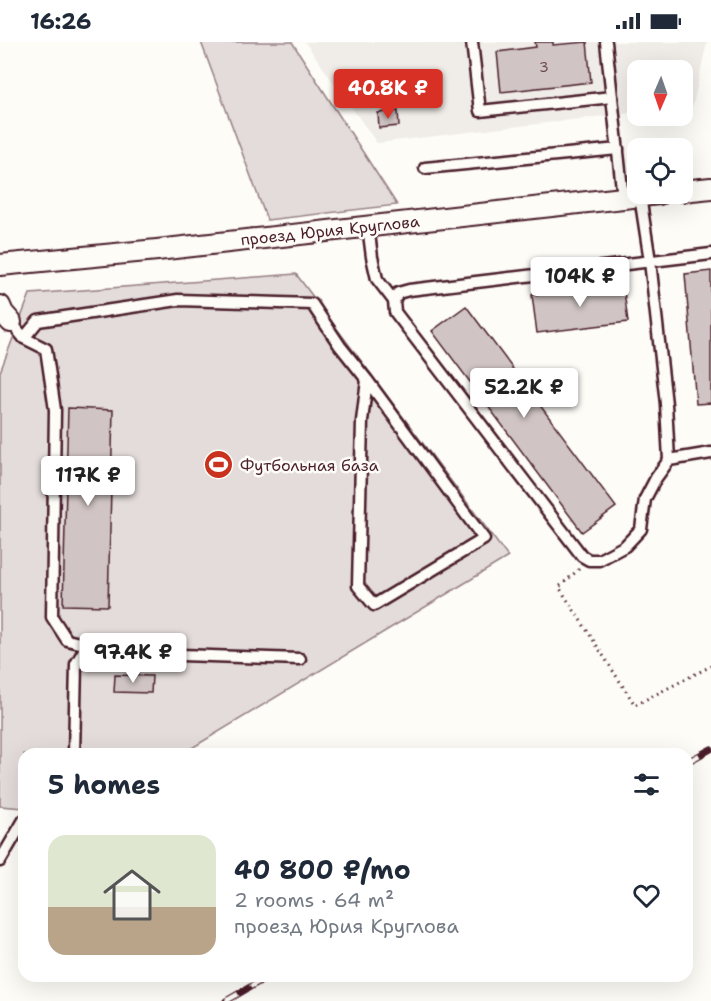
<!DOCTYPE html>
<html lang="en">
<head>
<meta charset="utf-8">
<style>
	body { margin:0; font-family:"Shantell Sans",sans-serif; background:#f6f6f7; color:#1f2937; height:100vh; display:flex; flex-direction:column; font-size:22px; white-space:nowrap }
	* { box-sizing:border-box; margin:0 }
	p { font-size:20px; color:#747a83 }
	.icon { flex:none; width:33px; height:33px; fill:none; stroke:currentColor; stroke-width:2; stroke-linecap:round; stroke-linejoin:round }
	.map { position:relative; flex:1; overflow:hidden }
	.drawer { position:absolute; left:18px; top:706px; width:675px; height:234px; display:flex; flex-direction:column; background:#fff; border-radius:18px; box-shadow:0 6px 24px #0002 }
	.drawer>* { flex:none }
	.needle { width:39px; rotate:182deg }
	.tools { position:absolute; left:627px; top:18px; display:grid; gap:12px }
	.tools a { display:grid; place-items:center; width:66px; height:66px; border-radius:12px; background:#fff; box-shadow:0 6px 24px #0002; font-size:30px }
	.price { position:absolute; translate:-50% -51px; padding:0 14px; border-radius:6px; background:#fff; color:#222; font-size:20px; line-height:39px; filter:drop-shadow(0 2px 3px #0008) }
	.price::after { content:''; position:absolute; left:50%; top:36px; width:18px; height:14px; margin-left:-9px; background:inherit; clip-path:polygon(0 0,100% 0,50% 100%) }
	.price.selected { background:#d93025; color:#fff }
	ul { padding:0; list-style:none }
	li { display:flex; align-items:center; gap:18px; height:150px; padding:0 30px }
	li span { display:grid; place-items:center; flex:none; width:168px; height:120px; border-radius:18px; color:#555 }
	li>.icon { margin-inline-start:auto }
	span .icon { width:72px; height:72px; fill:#fffc; stroke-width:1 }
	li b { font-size:26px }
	h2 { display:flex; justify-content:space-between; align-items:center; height:72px; padding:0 30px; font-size:26px }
	.status { display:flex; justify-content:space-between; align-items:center; height:42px; padding:0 30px; background:#fff; direction:ltr }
	.status svg { height:16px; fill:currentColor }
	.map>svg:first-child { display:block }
	.built { fill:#f0ece8 }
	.green { fill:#e3dcda; stroke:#967e82; stroke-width:1.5 }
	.building { fill:#d0c5c4; stroke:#4a1f2b; stroke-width:1.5 }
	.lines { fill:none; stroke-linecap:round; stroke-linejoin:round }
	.lane-casing { stroke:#4a1f2b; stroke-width:15 }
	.street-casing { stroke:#4a1f2b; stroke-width:24 }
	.path { stroke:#4a1f2b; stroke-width:3; stroke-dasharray:1.5 4.5; stroke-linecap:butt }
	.lane { stroke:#fdfcf7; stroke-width:10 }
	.street { stroke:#fdfcf7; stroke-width:20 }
	.rail-casing { stroke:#4a1f2b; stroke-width:7 }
	.rail { stroke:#fdfcf7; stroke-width:4.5; stroke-dasharray:14; stroke-linecap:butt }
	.labels { text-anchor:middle; stroke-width:5; stroke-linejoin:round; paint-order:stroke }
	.number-label { font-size:14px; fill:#6c4851 }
	.street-label { font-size:16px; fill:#4a1f2b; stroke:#fdfcf7 }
	.poi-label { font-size:16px; fill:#4a1f2b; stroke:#fdfcf7; text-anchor:start }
</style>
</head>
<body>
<div class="status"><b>16:26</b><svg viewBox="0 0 49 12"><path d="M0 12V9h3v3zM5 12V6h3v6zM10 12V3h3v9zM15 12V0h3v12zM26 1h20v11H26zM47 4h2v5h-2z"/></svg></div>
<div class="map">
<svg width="711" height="959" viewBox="0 0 711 959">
	<rect width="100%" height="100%" fill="#fdfcf7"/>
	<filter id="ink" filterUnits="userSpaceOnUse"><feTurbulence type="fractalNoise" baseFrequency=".0167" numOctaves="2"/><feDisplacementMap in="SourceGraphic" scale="12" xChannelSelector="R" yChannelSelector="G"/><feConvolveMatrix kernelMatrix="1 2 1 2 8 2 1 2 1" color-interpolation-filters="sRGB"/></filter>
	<g filter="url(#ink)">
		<!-- built -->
		<polygon class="built" points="305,0 707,0 693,63 683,65 682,28 638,28 637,70 377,101"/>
		<!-- green -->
		<g class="green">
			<polygon points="201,0 292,0 397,163 267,178"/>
			<polygon points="296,232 508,515 182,712 24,712 24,766 0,764 0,330 30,252"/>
		</g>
		<!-- building -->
		<g class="building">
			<polygon points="535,0 553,0 553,3 587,0 591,40 501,50 497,10 536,5"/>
			<polygon points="398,69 399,84 379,86 378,71"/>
			<polygon points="711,229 711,361 696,362 685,232"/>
			<polygon points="623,241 628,280 537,291 532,253"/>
			<polygon points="466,264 616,465 582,490 432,289"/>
			<polygon points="68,366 113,368 108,564 63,563"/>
			<polygon points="115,633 152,634 151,651 114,650"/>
		</g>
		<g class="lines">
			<defs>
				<g id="lane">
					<polyline points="472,0 480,69 612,55"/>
					<polyline points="606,0 623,156"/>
					<polyline points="425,126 618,107"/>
					<polyline points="640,154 650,219 666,362 669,418 656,436 645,457 641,487 625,504 599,518 589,518 582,514 395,270 394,259 398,251 409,248 711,212"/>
					<polyline points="368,184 372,215 377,237 394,259"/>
					<polyline points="11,280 24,296 38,279 178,258 312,262 340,304 367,338 362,379 358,544 374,563 484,497 367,338"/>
					<polyline points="24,296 46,307 55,368 52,575 67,598 121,611 300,617"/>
					<polyline points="669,418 711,411"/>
					<polyline points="74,712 76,622 87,603"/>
					<polyline points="0,819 24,778"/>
				</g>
				<g id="street">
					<polyline points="682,149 711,146"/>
					<polyline points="0,223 157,208 659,152"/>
					<polyline points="0,264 3,271 11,280"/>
				</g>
			</defs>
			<!-- lane casing -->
			<use href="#lane" class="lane-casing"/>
			<!-- street casing -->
			<use href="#street" class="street-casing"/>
			<!-- path -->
			<polyline class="path" points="579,527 559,545 635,663 711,624"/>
			<!-- lane -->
			<use href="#lane" class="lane"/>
			<!-- street -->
			<use href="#street" class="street"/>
			<defs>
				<g id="rail">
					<polyline points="687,720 711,707"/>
					<polyline points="226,959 269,934"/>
				</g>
			</defs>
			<!-- rail casing -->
			<use href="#rail" class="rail-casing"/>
			<!-- rail -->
			<use href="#rail" class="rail"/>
		</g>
	</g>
	<!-- icons -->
	<defs>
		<symbol id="stadium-disc" viewBox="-11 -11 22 22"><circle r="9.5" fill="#c8321e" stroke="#fdfcf7"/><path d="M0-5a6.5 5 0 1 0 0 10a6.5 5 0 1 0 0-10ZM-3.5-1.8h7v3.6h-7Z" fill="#fff"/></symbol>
	</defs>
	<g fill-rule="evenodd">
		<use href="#stadium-disc" x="202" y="406" width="33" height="33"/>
	</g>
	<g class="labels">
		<!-- number labels -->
		<g class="number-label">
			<text x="544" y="30">3</text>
		</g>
		<!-- street labels -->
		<g class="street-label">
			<text transform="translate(330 188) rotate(-6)" y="6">проезд Юрия Круглова</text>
		</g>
		<!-- poi labels -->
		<g class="poi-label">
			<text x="240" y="429">Футбольная база</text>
		</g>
	</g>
</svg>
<div class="tools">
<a><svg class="needle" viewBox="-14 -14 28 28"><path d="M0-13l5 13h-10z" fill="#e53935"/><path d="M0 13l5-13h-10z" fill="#747a83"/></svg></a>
<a><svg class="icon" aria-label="locate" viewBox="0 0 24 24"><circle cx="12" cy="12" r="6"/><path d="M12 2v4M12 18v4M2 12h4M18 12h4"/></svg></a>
</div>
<b class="price selected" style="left:388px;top:78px">40.8K ₽</b>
<b class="price" style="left:580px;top:266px">104K ₽</b>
<b class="price" style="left:524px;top:377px">52.2K ₽</b>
<b class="price" style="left:88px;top:465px">117K ₽</b>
<b class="price" style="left:133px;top:642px">97.4K ₽</b>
<section class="drawer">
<h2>5 homes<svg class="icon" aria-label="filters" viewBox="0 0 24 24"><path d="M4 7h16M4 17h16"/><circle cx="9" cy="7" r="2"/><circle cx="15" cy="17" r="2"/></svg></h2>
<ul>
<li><span style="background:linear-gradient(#dfe7d0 60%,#b9a48a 0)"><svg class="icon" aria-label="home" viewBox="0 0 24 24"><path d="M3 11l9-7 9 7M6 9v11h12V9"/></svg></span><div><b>40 800 ₽/mo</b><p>2 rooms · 64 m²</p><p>проезд Юрия Круглова</p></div><svg class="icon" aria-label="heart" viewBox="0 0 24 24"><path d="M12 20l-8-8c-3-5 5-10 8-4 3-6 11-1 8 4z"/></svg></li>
</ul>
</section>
</div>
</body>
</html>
